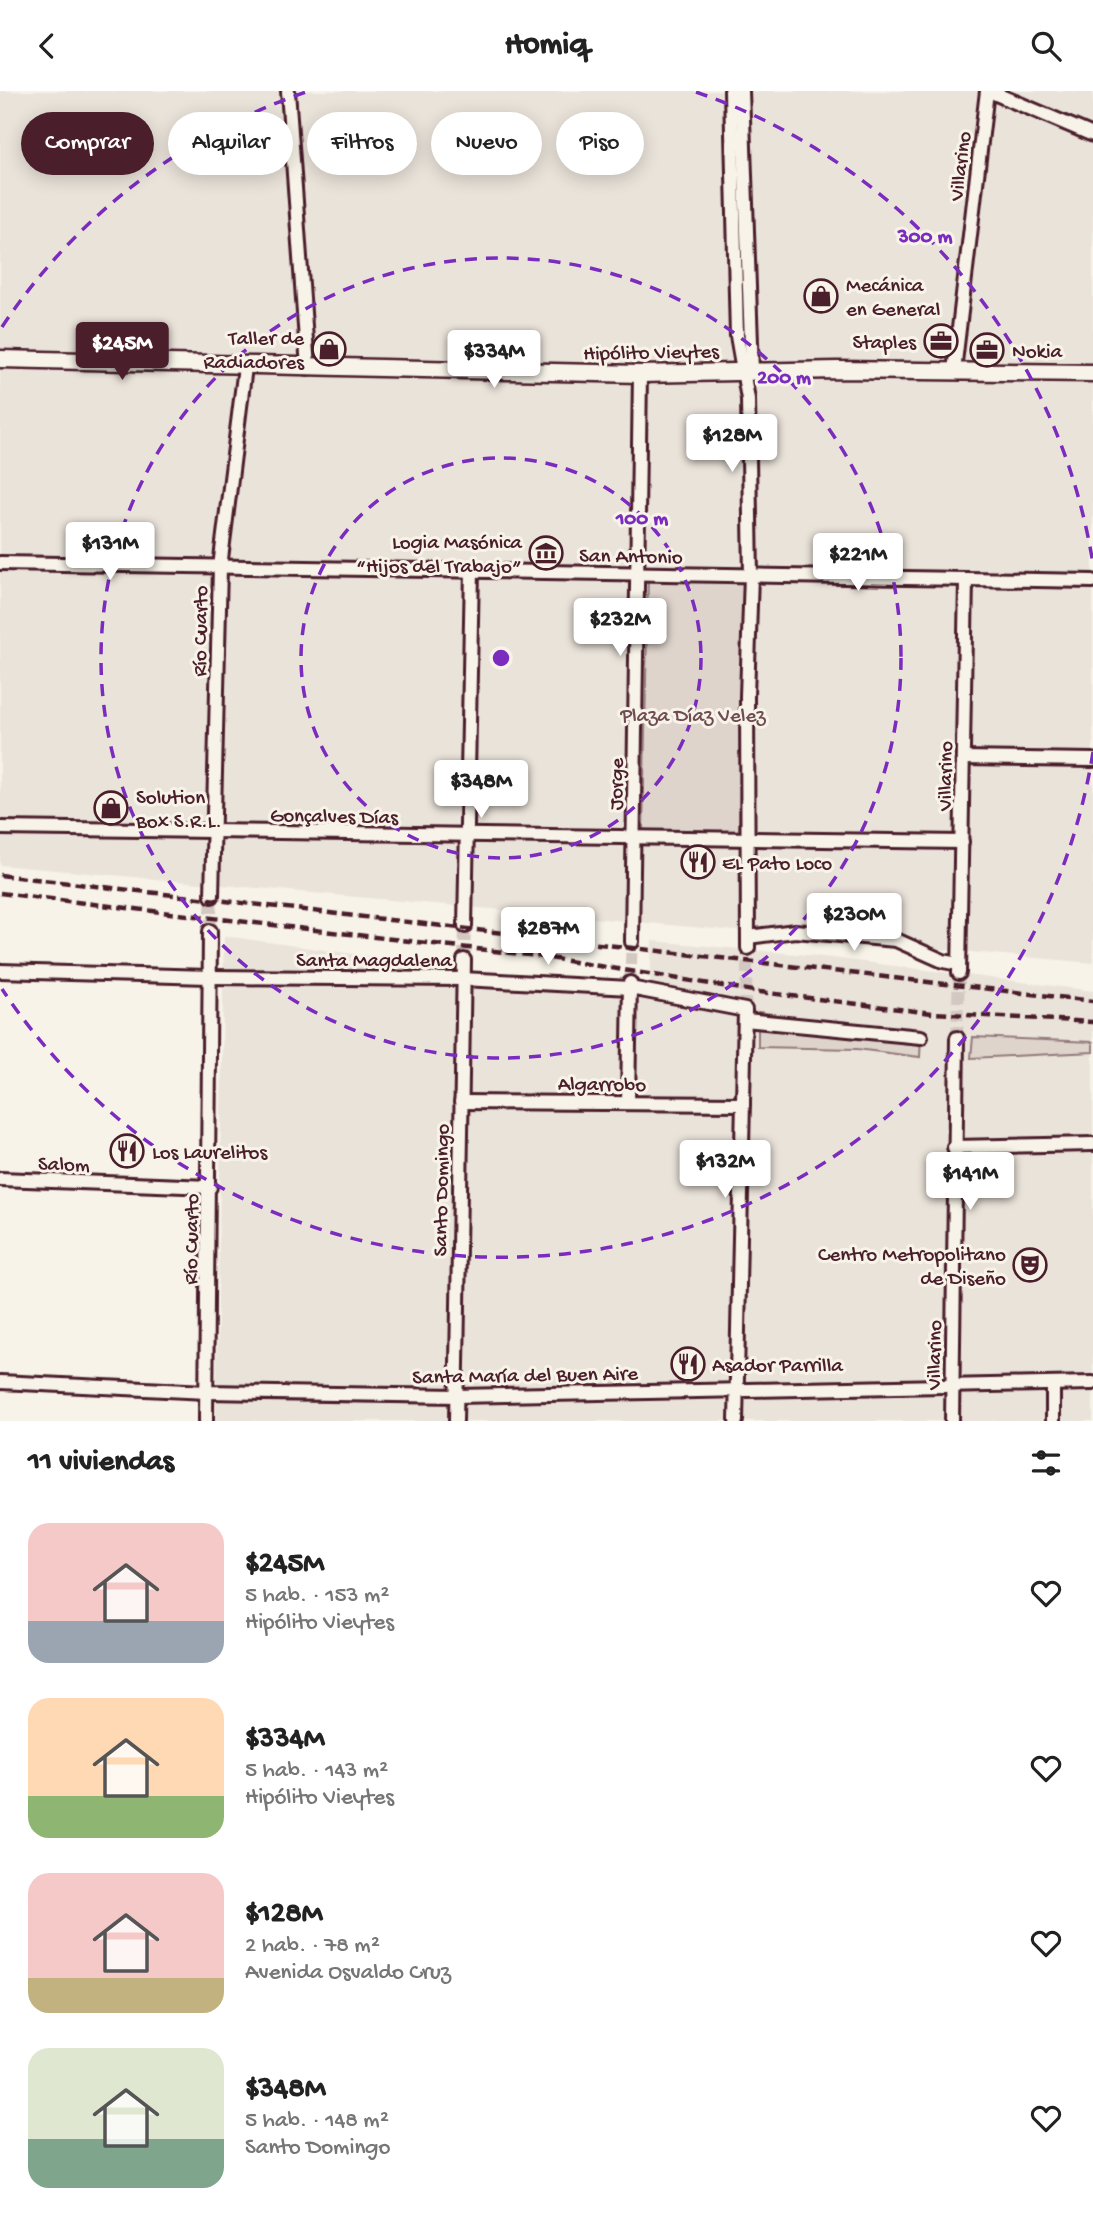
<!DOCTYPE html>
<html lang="es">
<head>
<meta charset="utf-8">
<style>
	body { margin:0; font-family:"Gochi Hand",sans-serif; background:#f2f2f2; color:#222; height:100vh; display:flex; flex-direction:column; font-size:26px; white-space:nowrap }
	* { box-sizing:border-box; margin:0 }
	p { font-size:23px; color:#767676 }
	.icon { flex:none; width:38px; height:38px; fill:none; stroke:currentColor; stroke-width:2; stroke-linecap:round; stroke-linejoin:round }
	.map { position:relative; height:1330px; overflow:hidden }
	.sheet { display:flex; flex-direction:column; background:#fff; flex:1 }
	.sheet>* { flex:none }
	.top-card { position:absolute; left:21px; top:21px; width:700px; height:63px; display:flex; gap:14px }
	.price { position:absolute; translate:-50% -60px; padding:0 16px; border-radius:7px; background:#fff; color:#222; font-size:23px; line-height:46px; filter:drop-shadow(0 2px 4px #0008) }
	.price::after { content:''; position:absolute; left:50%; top:42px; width:21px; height:16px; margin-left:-10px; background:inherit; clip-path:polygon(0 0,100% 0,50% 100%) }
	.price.selected { background:#4a1f2b; color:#fff }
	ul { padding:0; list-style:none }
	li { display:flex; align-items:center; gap:21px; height:175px; padding:0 28px }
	li span { display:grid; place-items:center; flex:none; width:196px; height:140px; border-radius:21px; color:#555 }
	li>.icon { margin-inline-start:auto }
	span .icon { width:84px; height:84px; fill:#fffc; stroke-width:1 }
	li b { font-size:30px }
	h2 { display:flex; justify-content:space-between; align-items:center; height:84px; padding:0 28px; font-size:30px }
	.tag { padding:0 24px; border-radius:32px; background:#fff; box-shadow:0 4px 18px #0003; font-size:24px; line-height:63px }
	.tag.selected { background:#4a1f2b; color:#fff }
	header { display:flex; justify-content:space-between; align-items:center; height:91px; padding:0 28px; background:#fff; font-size:32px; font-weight:700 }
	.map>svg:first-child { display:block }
	.built { fill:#eae3da }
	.green { fill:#ded4cc; stroke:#947a7c; stroke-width:2 }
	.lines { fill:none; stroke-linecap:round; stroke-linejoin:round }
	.minor-tunnel { stroke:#d4c9c2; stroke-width:12; stroke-dasharray:12 6; stroke-linecap:butt }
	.minor-casing { stroke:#4a1f2b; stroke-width:18 }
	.major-casing { stroke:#4a1f2b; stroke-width:21 }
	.minor { stroke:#f7f3e8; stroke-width:12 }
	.major { stroke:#f7f3e8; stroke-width:16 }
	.rail { stroke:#4a1f2b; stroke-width:4.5; stroke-dasharray:10 5; stroke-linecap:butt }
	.ring { fill:none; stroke:#7b2cbf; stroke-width:3.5; stroke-dasharray:12 9 }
	.labels { text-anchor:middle; stroke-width:6; stroke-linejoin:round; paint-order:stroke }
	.street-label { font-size:21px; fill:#4a1f2b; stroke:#f7f3e8 }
	.poi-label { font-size:21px; fill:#4a1f2b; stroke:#f7f3e8; text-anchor:start }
	.park-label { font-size:21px; fill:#6f4c53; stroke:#f7f3e8 }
	.centre { fill:#7b2cbf; stroke:#f7f3e8; stroke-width:3.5 }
	.ring-label { font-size:21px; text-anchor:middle; font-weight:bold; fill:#7b2cbf; stroke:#f7f3e8; stroke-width:6; stroke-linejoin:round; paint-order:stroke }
</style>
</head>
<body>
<header><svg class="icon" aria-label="back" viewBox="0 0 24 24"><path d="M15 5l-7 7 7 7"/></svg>Homiq<svg class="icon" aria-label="search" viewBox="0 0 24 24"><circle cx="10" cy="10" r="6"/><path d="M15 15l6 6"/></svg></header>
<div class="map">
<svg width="1093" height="1330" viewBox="0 0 1093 1330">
	<rect width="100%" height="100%" fill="#f7f3e8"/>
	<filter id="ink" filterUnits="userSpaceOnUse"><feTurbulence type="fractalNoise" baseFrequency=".0143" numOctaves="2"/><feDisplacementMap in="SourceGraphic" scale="14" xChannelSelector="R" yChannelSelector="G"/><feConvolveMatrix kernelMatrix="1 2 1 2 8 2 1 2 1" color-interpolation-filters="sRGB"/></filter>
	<g filter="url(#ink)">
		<!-- built -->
		<g class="built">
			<polygon points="0,0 1093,0 1093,872 0,774"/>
			<polygon points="224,845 726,915 650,898 652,850 808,864 1093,900 1093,951 954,946 1093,961 1093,1330 216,1330"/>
		</g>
		<!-- green -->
		<g class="green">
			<polygon points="648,485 744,486 739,744 643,743"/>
			<polygon points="758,921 921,944 920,966 857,958 758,956"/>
			<polygon points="973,946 1093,951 1093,961 971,967"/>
		</g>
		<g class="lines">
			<!-- minor-tunnel -->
			<g class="minor-tunnel">
				<polyline points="210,840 212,805"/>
				<polyline points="464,869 465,835"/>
				<polyline points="630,892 632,851"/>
				<polyline points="745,919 748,857"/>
				<polyline points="957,947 959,882"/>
			</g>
			<defs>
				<g id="minor">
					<polyline points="288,0 308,277"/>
					<polyline points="731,0 737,245 748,308 751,484 747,605 748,857"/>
					<polyline points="742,0 752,280"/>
					<polyline points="989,0 1093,44"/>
					<polyline points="954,280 987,0"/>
					<polyline points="0,472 1093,490"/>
					<polyline points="963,667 1093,669"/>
					<polyline points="0,737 962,751"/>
					<polyline points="212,805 220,476 245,276"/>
					<polyline points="465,835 472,479"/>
					<polyline points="748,846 795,840 896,849 943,870 959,873"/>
					<polyline points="632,851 640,283"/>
					<polyline points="0,880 209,886 463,888 630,897 745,919 736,1330"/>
					<polyline points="959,882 966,488"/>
					<polyline points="745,929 921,946"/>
					<polyline points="461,1011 743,1013"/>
					<polyline points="628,1012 630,892"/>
					<polyline points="954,1056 1093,1053"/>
					<polyline points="0,1088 210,1096"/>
					<polyline points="0,1291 207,1301 457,1305 1093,1292"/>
					<polyline points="206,1330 210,840"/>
					<polyline points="456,1330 464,869"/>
					<polyline points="952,1330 957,947"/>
					<polyline points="1053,1330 1053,1293"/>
				</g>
				<polyline id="major" points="0,268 640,283 837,279 1093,282"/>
			</defs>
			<!-- minor casing -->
			<use href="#minor" class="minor-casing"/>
			<!-- major casing -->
			<use href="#major" class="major-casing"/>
			<!-- minor -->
			<use href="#minor" class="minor"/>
			<!-- major -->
			<use href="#major" class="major"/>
			<!-- rail -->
			<g class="rail">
				<polyline points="0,784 1093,910"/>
				<polyline points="0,802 537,865 760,901 932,922 1093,931"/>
			</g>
		</g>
	</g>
	<!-- distance rings -->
	<g class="ring">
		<circle cx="501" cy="567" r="200"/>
		<circle cx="501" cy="567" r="400"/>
		<path d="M1093 661A599 599 0 0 1 2 898M2 236A599 599 0 0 1 306 1M696 1A599 599 0 0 1 1093 473"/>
	</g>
	<!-- icons -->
	<defs>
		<symbol id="shop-ring" viewBox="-11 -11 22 22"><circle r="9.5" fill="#f7f3e8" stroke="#4a1f2b" stroke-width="1.5"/><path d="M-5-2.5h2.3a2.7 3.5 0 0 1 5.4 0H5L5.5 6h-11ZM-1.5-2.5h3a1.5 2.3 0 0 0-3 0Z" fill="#4a1f2b"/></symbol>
		<symbol id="office-ring" viewBox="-11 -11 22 22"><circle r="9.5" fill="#f7f3e8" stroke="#4a1f2b" stroke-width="1.5"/><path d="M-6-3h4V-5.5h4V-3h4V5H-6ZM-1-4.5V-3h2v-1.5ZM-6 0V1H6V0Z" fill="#4a1f2b"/></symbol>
		<symbol id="museum-ring" viewBox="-11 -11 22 22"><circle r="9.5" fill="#f7f3e8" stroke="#4a1f2b" stroke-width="1.5"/><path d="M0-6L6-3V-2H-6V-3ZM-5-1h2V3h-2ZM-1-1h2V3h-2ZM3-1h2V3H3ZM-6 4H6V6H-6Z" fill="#4a1f2b"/></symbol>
		<symbol id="restaurant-ring" viewBox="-11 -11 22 22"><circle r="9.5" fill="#f7f3e8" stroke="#4a1f2b" stroke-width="1.5"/><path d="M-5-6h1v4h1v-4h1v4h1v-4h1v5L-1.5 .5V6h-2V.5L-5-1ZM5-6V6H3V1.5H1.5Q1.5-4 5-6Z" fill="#4a1f2b"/></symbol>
		<symbol id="theatre-ring" viewBox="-11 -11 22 22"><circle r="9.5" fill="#f7f3e8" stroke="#4a1f2b" stroke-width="1.5"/><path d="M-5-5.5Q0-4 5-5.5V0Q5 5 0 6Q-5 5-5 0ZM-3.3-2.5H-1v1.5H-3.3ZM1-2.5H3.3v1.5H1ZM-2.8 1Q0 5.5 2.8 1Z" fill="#4a1f2b"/></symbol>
	</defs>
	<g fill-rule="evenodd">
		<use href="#shop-ring" x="802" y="186" width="38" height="38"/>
		<use href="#office-ring" x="922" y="231" width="38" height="38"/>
		<use href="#shop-ring" x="310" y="239" width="38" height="38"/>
		<use href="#office-ring" x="968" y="240" width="38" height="38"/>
		<use href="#museum-ring" x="527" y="443" width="38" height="38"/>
		<use href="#shop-ring" x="92" y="698" width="38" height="38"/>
		<use href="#restaurant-ring" x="679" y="752" width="38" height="38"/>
		<use href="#restaurant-ring" x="108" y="1041" width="38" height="38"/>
		<use href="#theatre-ring" x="1011" y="1155" width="38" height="38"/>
		<use href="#restaurant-ring" x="669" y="1254" width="38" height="38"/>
	</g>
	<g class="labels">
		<!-- street labels -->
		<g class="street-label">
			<text transform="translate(959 75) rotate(-83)" y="7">Villarino</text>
			<text transform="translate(651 260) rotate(-1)" y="7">Hipólito Vieytes</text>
			<text transform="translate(631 464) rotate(1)" y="7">San Antonio</text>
			<text transform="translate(199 540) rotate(-89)" y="7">Río Cuarto</text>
			<text transform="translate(944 685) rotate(-89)" y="7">Villarino</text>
			<text transform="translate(615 693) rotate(-89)" y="7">Jorge</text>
			<text transform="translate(334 724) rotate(1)" y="7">Gonçalves Días</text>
			<text x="374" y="875">Santa Magdalena</text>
			<text transform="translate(602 992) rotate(1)" y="7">Algarrobo</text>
			<text transform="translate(64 1072) rotate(2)" y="7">Salom</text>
			<text transform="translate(440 1099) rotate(-89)" y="7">Santo Domingo</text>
			<text transform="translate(190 1148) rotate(-89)" y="7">Río Cuarto</text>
			<text transform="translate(933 1264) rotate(-89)" y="7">Villarino</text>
			<text transform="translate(525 1283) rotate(-1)" y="7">Santa María del Buen Aire</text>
		</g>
		<!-- poi labels -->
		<g class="poi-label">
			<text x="846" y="200">Mecánica<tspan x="846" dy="24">en General</tspan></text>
			<text x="304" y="253" text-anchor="end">Taller de<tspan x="304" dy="24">Radiadores</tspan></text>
			<text x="916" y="257" text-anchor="end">Staples</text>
			<text x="1012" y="266">Nokia</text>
			<text x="522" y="457" text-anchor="end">Logia Masónica<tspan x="522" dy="24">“Hijos del Trabajo”</tspan></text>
			<text x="136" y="712">Solution<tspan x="136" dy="24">Box S.R.L.</tspan></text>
			<text x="722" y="778">EL Pato Loco</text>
			<text x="152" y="1067">Los Laurelitos</text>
			<text x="1006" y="1169" text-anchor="end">Centro Metropolitano<tspan x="1006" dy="24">de Diseño</tspan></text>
			<text x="712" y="1280">Asador Parrilla</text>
		</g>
		<!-- park labels -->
		<g class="park-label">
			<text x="693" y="630">Plaza Díaz Velez</text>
		</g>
	</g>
	<circle cx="501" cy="567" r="10" class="centre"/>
	<g class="ring-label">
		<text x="925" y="151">300 m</text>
		<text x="784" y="292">200 m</text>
		<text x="642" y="433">100 m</text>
	</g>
</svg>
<b class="price selected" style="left:122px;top:291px">$245M</b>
<b class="price" style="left:494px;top:299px">$334M</b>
<b class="price" style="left:732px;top:383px">$128M</b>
<b class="price" style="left:110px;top:491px">$131M</b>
<b class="price" style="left:858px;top:502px">$221M</b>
<b class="price" style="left:620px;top:567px">$232M</b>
<b class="price" style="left:481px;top:729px">$348M</b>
<b class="price" style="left:854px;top:862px">$230M</b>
<b class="price" style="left:548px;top:876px">$287M</b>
<b class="price" style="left:725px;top:1109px">$132M</b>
<b class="price" style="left:970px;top:1121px">$141M</b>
<div class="top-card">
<a class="tag selected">Comprar</a>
<a class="tag">Alquilar</a>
<a class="tag">Filtros</a>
<a class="tag">Nuevo</a>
<a class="tag">Piso</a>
</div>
</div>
<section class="sheet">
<h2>11 viviendas<svg class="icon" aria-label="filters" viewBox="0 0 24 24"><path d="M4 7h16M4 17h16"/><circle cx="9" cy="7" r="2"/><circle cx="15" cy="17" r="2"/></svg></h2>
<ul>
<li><span style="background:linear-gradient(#f6c9c9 70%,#9aa5b1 0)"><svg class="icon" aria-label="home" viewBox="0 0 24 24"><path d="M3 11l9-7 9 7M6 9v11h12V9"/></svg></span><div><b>$245M</b><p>5 hab. · 153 m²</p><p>Hipólito Vieytes</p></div><svg class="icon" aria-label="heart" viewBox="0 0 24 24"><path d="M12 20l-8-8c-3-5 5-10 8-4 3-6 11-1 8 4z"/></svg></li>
<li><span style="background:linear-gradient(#ffd9b3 70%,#8fb573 0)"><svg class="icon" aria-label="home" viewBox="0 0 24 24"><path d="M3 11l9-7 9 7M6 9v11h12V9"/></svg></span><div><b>$334M</b><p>5 hab. · 143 m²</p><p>Hipólito Vieytes</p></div><svg class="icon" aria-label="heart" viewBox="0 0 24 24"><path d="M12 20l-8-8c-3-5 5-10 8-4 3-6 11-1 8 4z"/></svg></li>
<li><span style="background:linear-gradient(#f6c9c9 75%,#c2b280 0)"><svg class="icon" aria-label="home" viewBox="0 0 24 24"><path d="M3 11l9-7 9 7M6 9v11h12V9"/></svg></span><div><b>$128M</b><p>2 hab. · 78 m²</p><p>Avenida Osvaldo Cruz</p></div><svg class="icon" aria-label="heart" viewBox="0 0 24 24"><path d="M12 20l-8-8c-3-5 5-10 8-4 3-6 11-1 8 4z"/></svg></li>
<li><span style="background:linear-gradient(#dfe7d0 65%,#7fa58c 0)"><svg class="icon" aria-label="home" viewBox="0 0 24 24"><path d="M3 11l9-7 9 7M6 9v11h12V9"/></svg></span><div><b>$348M</b><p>5 hab. · 148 m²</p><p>Santo Domingo</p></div><svg class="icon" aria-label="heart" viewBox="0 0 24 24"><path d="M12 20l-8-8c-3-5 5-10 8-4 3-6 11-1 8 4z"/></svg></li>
</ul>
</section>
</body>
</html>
